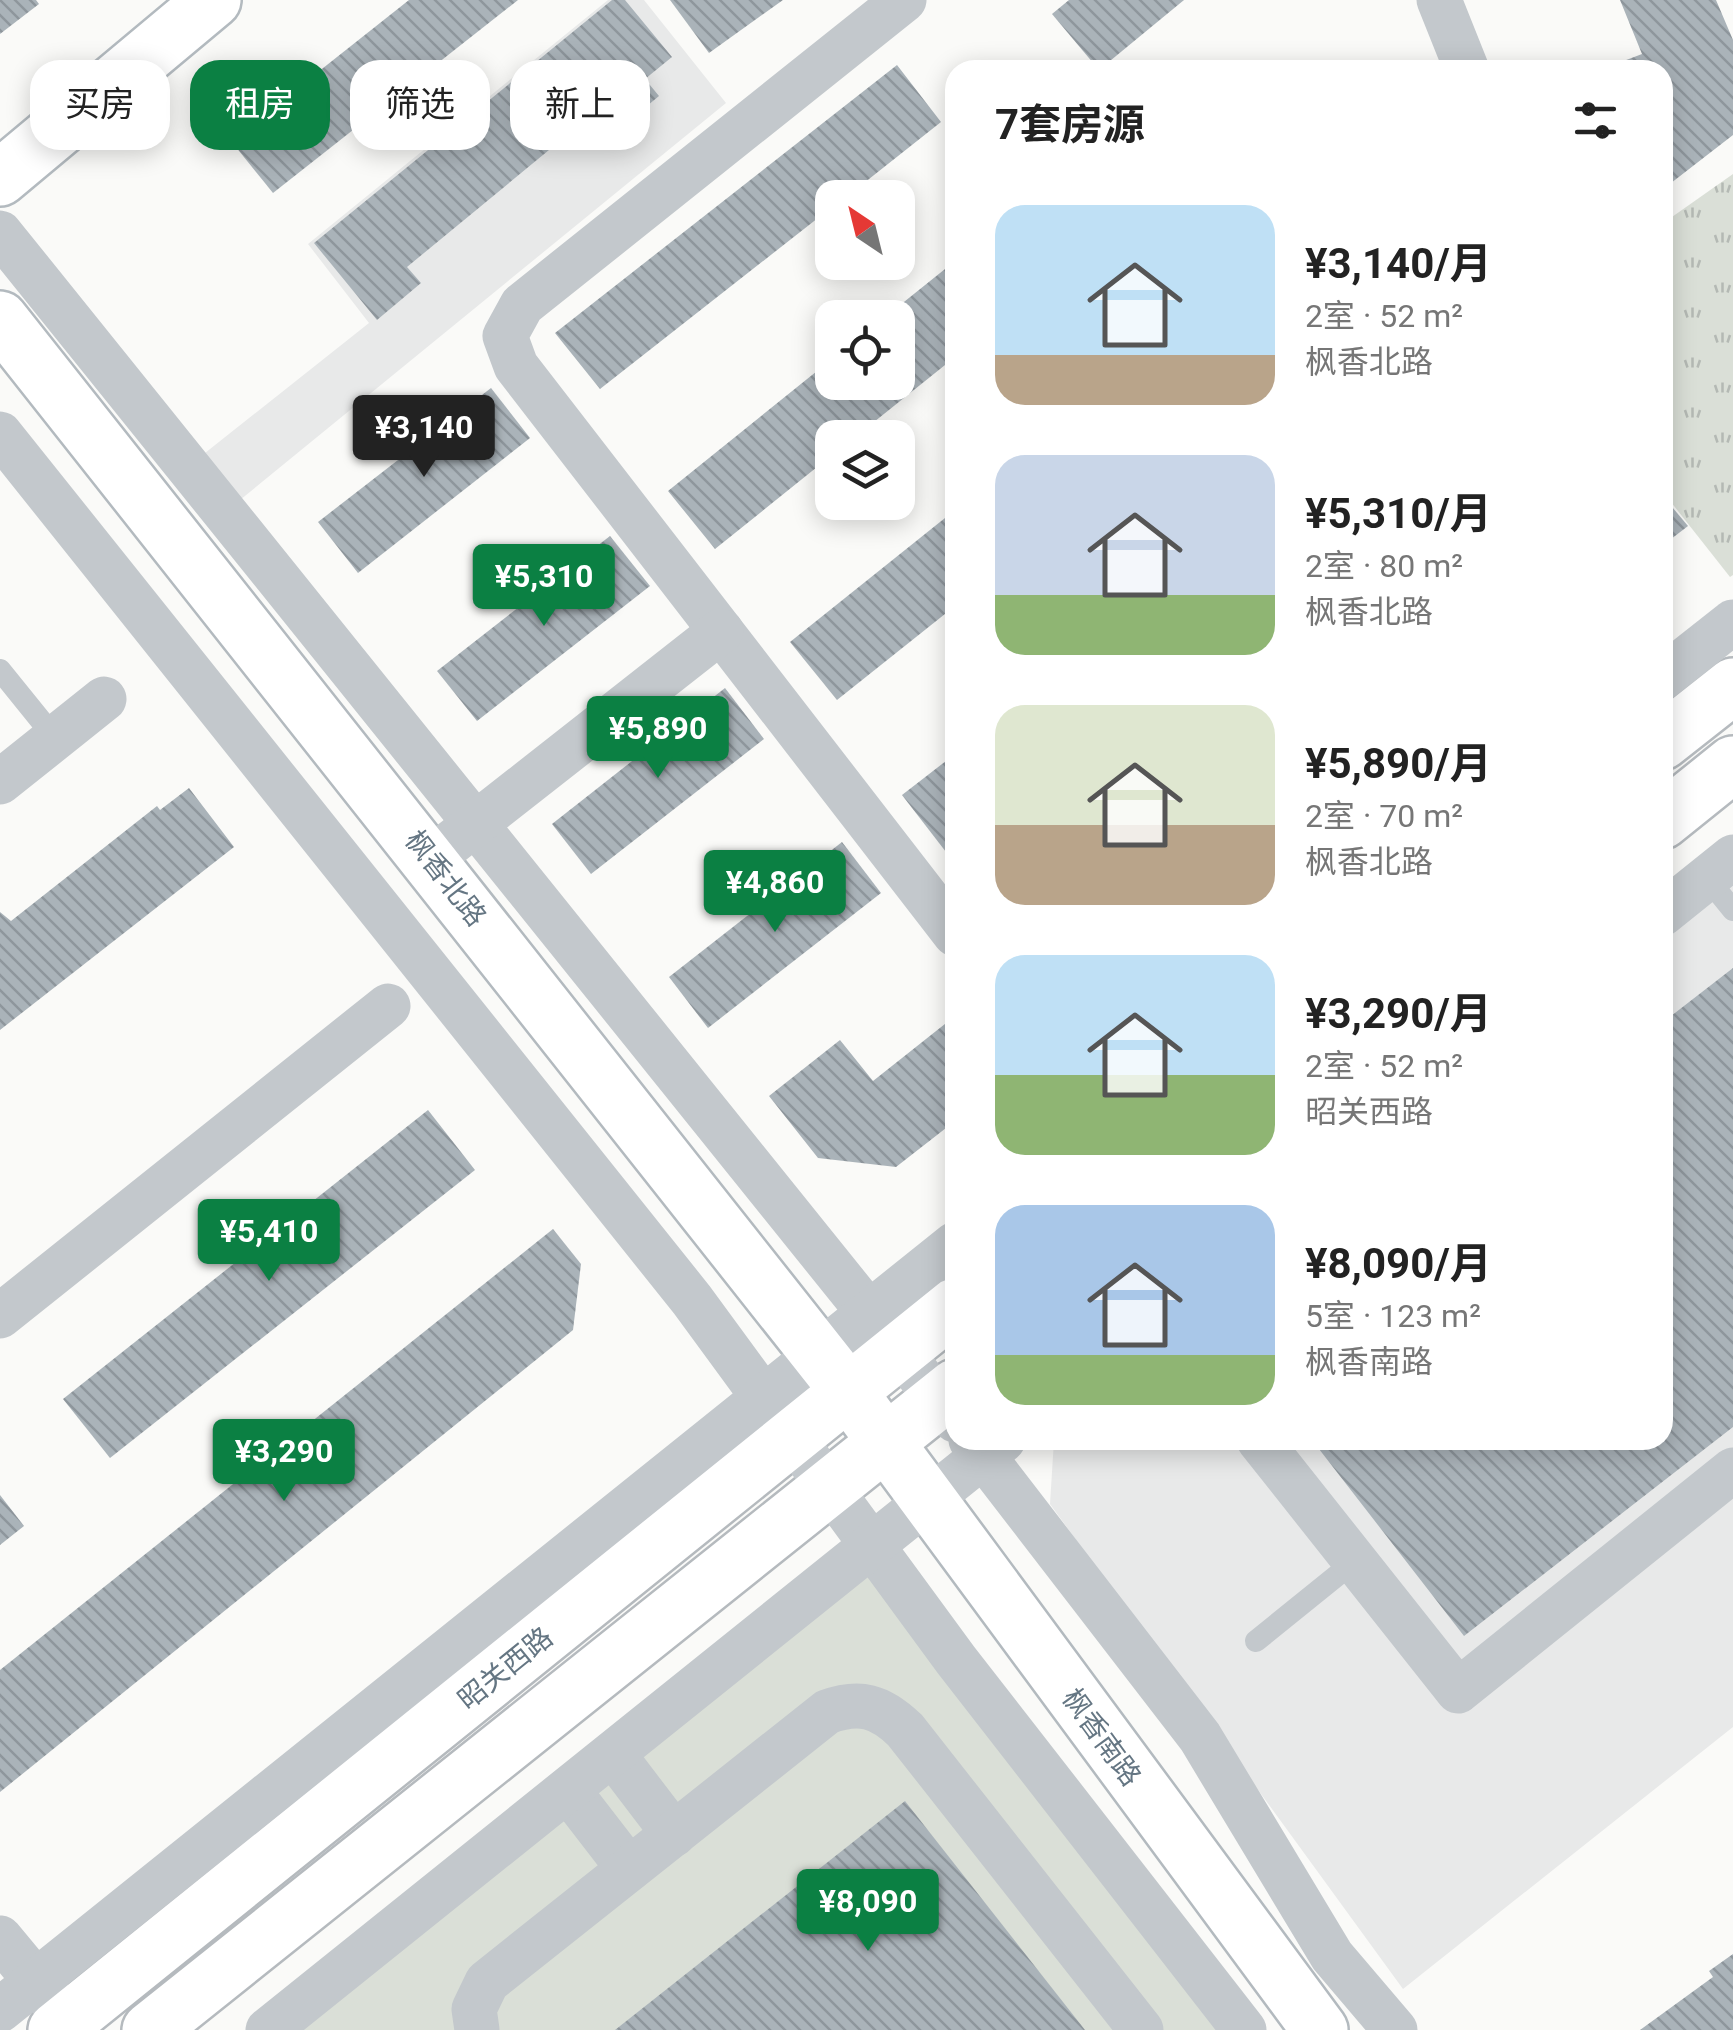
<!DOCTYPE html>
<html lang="zh">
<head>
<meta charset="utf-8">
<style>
	body { margin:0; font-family:Roboto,"Noto Sans SC",sans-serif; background:#f2f2f2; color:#222; height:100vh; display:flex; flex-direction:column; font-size:38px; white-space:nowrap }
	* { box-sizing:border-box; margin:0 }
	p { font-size:32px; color:#767676 }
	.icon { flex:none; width:55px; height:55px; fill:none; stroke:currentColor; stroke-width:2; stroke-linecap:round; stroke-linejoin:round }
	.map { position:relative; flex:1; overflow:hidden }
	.sheet { position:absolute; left:945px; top:60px; width:728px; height:1390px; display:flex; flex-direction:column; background:#fff; border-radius:30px; box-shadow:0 5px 25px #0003 }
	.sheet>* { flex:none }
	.guide { position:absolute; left:30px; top:60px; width:765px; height:90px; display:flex; gap:20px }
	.needle { width:65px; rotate:325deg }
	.buttons { position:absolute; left:815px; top:180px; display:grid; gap:20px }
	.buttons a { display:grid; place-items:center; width:100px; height:100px; border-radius:20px; background:#fff; box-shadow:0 5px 25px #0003; font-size:50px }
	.price { position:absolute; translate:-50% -85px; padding:0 22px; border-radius:10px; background:#0b8043; color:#fff; font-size:32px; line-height:65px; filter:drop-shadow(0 2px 5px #0008) }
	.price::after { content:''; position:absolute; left:50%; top:60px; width:30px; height:22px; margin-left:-15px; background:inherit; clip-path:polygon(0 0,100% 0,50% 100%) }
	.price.selected { background:#222; color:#fff }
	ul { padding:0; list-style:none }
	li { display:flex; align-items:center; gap:30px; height:250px; padding:0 50px }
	li span { display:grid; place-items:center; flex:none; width:280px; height:200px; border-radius:30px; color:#555 }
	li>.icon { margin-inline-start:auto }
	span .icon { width:120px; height:120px; fill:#fffc; stroke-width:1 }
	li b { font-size:42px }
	h2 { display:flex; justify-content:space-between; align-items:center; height:120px; padding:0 50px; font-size:42px }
	.pill { padding:0 35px; border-radius:30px; background:#fff; box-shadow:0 5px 25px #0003; font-size:35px; line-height:90px }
	.pill.selected { background:#0b8043; color:#fff }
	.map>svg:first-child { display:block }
	.built { fill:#e8e9e9 }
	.park { fill:url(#park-tufts) }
	.pitch { fill:#dadfd7 }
	.building { fill:url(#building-back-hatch) }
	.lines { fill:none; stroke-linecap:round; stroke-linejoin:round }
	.secondary-casing { stroke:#b3babf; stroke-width:60 }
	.primary-casing { stroke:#b5babe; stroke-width:60 }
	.lane { stroke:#c3c8cc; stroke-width:22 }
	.street { stroke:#c3c8cc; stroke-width:45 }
	.secondary { stroke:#fff; stroke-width:55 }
	.primary { stroke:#fff; stroke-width:55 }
	.labels { text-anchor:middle; stroke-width:10; stroke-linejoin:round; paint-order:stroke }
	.street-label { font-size:28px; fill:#657683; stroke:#fff }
</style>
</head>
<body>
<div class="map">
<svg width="1733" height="2030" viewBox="0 0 1733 2030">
	<defs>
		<pattern id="park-tufts" width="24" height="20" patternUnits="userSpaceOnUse" patternTransform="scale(2.5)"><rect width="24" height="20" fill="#dadfd7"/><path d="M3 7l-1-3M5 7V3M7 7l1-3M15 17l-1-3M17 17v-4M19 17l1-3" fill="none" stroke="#b4b9b4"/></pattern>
		<pattern id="building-back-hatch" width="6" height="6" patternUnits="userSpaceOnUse" patternTransform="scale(2.5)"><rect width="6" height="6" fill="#aab3b9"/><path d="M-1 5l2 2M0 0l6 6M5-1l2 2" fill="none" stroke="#8e969c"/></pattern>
	</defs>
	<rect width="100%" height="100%" fill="#fafaf8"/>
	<!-- built -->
	<g class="built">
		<polygon points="608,0 644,0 726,103 240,500 205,453 369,323 308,244"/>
		<polygon points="1733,882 1733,1727 1403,1989 1050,1504 1054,1440 1662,1440 1663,938"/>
	</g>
	<!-- park -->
	<polygon class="park" points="1733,174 1733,575 1730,577 1663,492 1662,224"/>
	<!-- pitch -->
	<polygon class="pitch" points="890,1541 1240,2030 280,2030"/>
	<!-- building -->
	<g class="building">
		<polygon points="0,0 36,0 39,4 0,34"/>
		<polygon points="409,0 518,0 273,193 231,141"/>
		<polygon points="612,0 625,0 672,57 645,79 659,96 601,144 583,122 407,267 421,283 377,320 314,243"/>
		<polygon points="670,0 783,0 709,53"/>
		<polygon points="1069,0 1184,0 1099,70 1052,14"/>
		<polygon points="1620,0 1716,0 1733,40 1733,135 1662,190 1662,70 1600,70 1642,54"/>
		<polygon points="897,65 941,122 845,198 832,198 832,207 600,389 555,333"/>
		<polygon points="955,261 955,357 854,438 832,438 832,455 715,549 668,491 832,359 832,382 898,382 898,318 884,318"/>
		<polygon points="491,388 530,438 358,573 318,522"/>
		<polygon points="1662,495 1688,526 1662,546"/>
		<polygon points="955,510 955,606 837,700 790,642"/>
		<polygon points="610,536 650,586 477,721 437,671"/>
		<polygon points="725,688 764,739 591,874 552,824"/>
		<polygon points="955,754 955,845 946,852 902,795"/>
		<polygon points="189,788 234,847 0,1030 0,912 11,921 157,806 160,810"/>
		<polygon points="842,842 881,893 708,1028 669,977"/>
		<polygon points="1733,968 1733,1427 1464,1636 1312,1440 1662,1440 1662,1023"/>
		<polygon points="955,1016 955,1121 896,1167 818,1158 769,1096 840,1040 873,1081"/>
		<polygon points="428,1110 475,1170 110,1458 63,1399"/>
		<polygon points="553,1229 581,1264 573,1330 0,1792 0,1670"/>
		<polygon points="0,1495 24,1526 0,1545"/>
		<polygon points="905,1801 1085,2030 615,2030"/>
		<polygon points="1733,1954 1733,2030 1640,2030 1713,1977 1709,1971"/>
	</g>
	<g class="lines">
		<defs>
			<g id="secondary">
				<polyline points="0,178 213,0"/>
				<polyline points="0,319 848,1391 1320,2030"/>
			</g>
			<g id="primary">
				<polyline points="1662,742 1733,686"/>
				<polyline points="1662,821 1733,764"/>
				<polyline points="56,2030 955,1306"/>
				<polyline points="150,2030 955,1387"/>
			</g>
		</defs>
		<!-- secondary casing -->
		<use href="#secondary" class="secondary-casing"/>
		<!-- primary casing -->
		<use href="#primary" class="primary-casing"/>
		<!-- lane -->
		<g class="lane">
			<polyline points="0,670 55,738"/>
			<polyline points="1707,878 1733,910"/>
			<polyline points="1256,1641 1355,1561"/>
		</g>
		<!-- street -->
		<g class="street">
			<polyline points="904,0 522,305 505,336 516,366 955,934"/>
			<polyline points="1439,0 1467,70"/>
			<polyline points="0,233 955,1420"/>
			<polyline points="0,434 692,1300 956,1660 1244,2030"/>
			<polyline points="1662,678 1733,622"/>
			<polyline points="0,782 104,699"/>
			<polyline points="451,843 721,631"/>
			<polyline points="1662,914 1733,857"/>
			<polyline points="0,1316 388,1006"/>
			<polyline points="971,1440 1200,1737 1332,1956 1395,2030"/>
			<polyline points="1259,1440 1458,1691 1733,1470"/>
			<polyline points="613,1754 674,1834"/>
			<polyline points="568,1790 629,1869"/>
			<polyline points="0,1938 54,2003"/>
			<polyline points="0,2010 955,1244"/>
			<polyline points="268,2030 1003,1440"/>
			<path d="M477 2030 474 2009 487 1982 827 1712C860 1700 880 1706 905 1730L1141 2030"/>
		</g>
		<!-- secondary -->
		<use href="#secondary" class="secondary"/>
		<!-- primary -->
		<use href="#primary" class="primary"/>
	</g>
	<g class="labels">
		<!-- street labels -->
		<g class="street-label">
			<text transform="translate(446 878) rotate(52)" y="10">枫香北路</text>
			<text transform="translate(505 1668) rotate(-39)" y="10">昭关西路</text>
			<text transform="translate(1102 1737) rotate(54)" y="10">枫香南路</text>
		</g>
	</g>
</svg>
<div class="buttons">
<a><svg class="needle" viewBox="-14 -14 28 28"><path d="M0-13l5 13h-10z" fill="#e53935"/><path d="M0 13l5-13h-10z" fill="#767676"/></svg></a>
<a><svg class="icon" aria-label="locate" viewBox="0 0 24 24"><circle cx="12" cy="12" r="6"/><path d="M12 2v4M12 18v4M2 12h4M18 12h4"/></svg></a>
<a><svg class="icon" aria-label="layers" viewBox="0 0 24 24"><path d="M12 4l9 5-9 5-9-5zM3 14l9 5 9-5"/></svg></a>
</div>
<b class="price selected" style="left:424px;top:480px">¥3,140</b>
<b class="price" style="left:544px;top:629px">¥5,310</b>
<b class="price" style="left:658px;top:781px">¥5,890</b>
<b class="price" style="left:775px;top:935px">¥4,860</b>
<b class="price" style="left:269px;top:1284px">¥5,410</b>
<b class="price" style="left:284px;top:1504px">¥3,290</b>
<b class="price" style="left:868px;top:1954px">¥8,090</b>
<div class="guide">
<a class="pill">买房</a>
<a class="pill selected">租房</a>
<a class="pill">筛选</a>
<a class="pill">新上</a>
</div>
<section class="sheet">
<h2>7套房源<svg class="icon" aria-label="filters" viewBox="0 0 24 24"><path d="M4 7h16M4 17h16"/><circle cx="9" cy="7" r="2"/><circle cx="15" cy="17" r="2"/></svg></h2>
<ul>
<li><span style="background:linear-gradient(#bfe0f5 75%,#b9a48a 0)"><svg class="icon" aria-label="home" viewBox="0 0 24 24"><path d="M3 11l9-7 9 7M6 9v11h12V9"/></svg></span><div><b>¥3,140/月</b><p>2室 · 52 m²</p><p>枫香北路</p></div></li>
<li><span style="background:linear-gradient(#c9d6e8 70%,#8fb573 0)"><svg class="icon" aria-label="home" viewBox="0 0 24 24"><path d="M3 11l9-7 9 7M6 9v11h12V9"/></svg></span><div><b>¥5,310/月</b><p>2室 · 80 m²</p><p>枫香北路</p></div></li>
<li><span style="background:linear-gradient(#dfe7d0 60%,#b9a48a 0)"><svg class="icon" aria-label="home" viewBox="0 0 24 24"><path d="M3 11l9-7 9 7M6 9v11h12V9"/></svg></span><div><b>¥5,890/月</b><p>2室 · 70 m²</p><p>枫香北路</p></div></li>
<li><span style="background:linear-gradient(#bfe0f5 60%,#8fb573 0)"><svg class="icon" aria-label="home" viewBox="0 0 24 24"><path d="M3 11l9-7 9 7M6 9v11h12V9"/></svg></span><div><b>¥3,290/月</b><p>2室 · 52 m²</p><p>昭关西路</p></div></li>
<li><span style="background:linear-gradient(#a9c7e8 75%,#8fb573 0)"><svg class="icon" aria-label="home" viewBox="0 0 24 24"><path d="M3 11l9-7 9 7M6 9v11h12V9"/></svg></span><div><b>¥8,090/月</b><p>5室 · 123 m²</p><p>枫香南路</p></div></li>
</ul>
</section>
</div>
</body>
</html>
